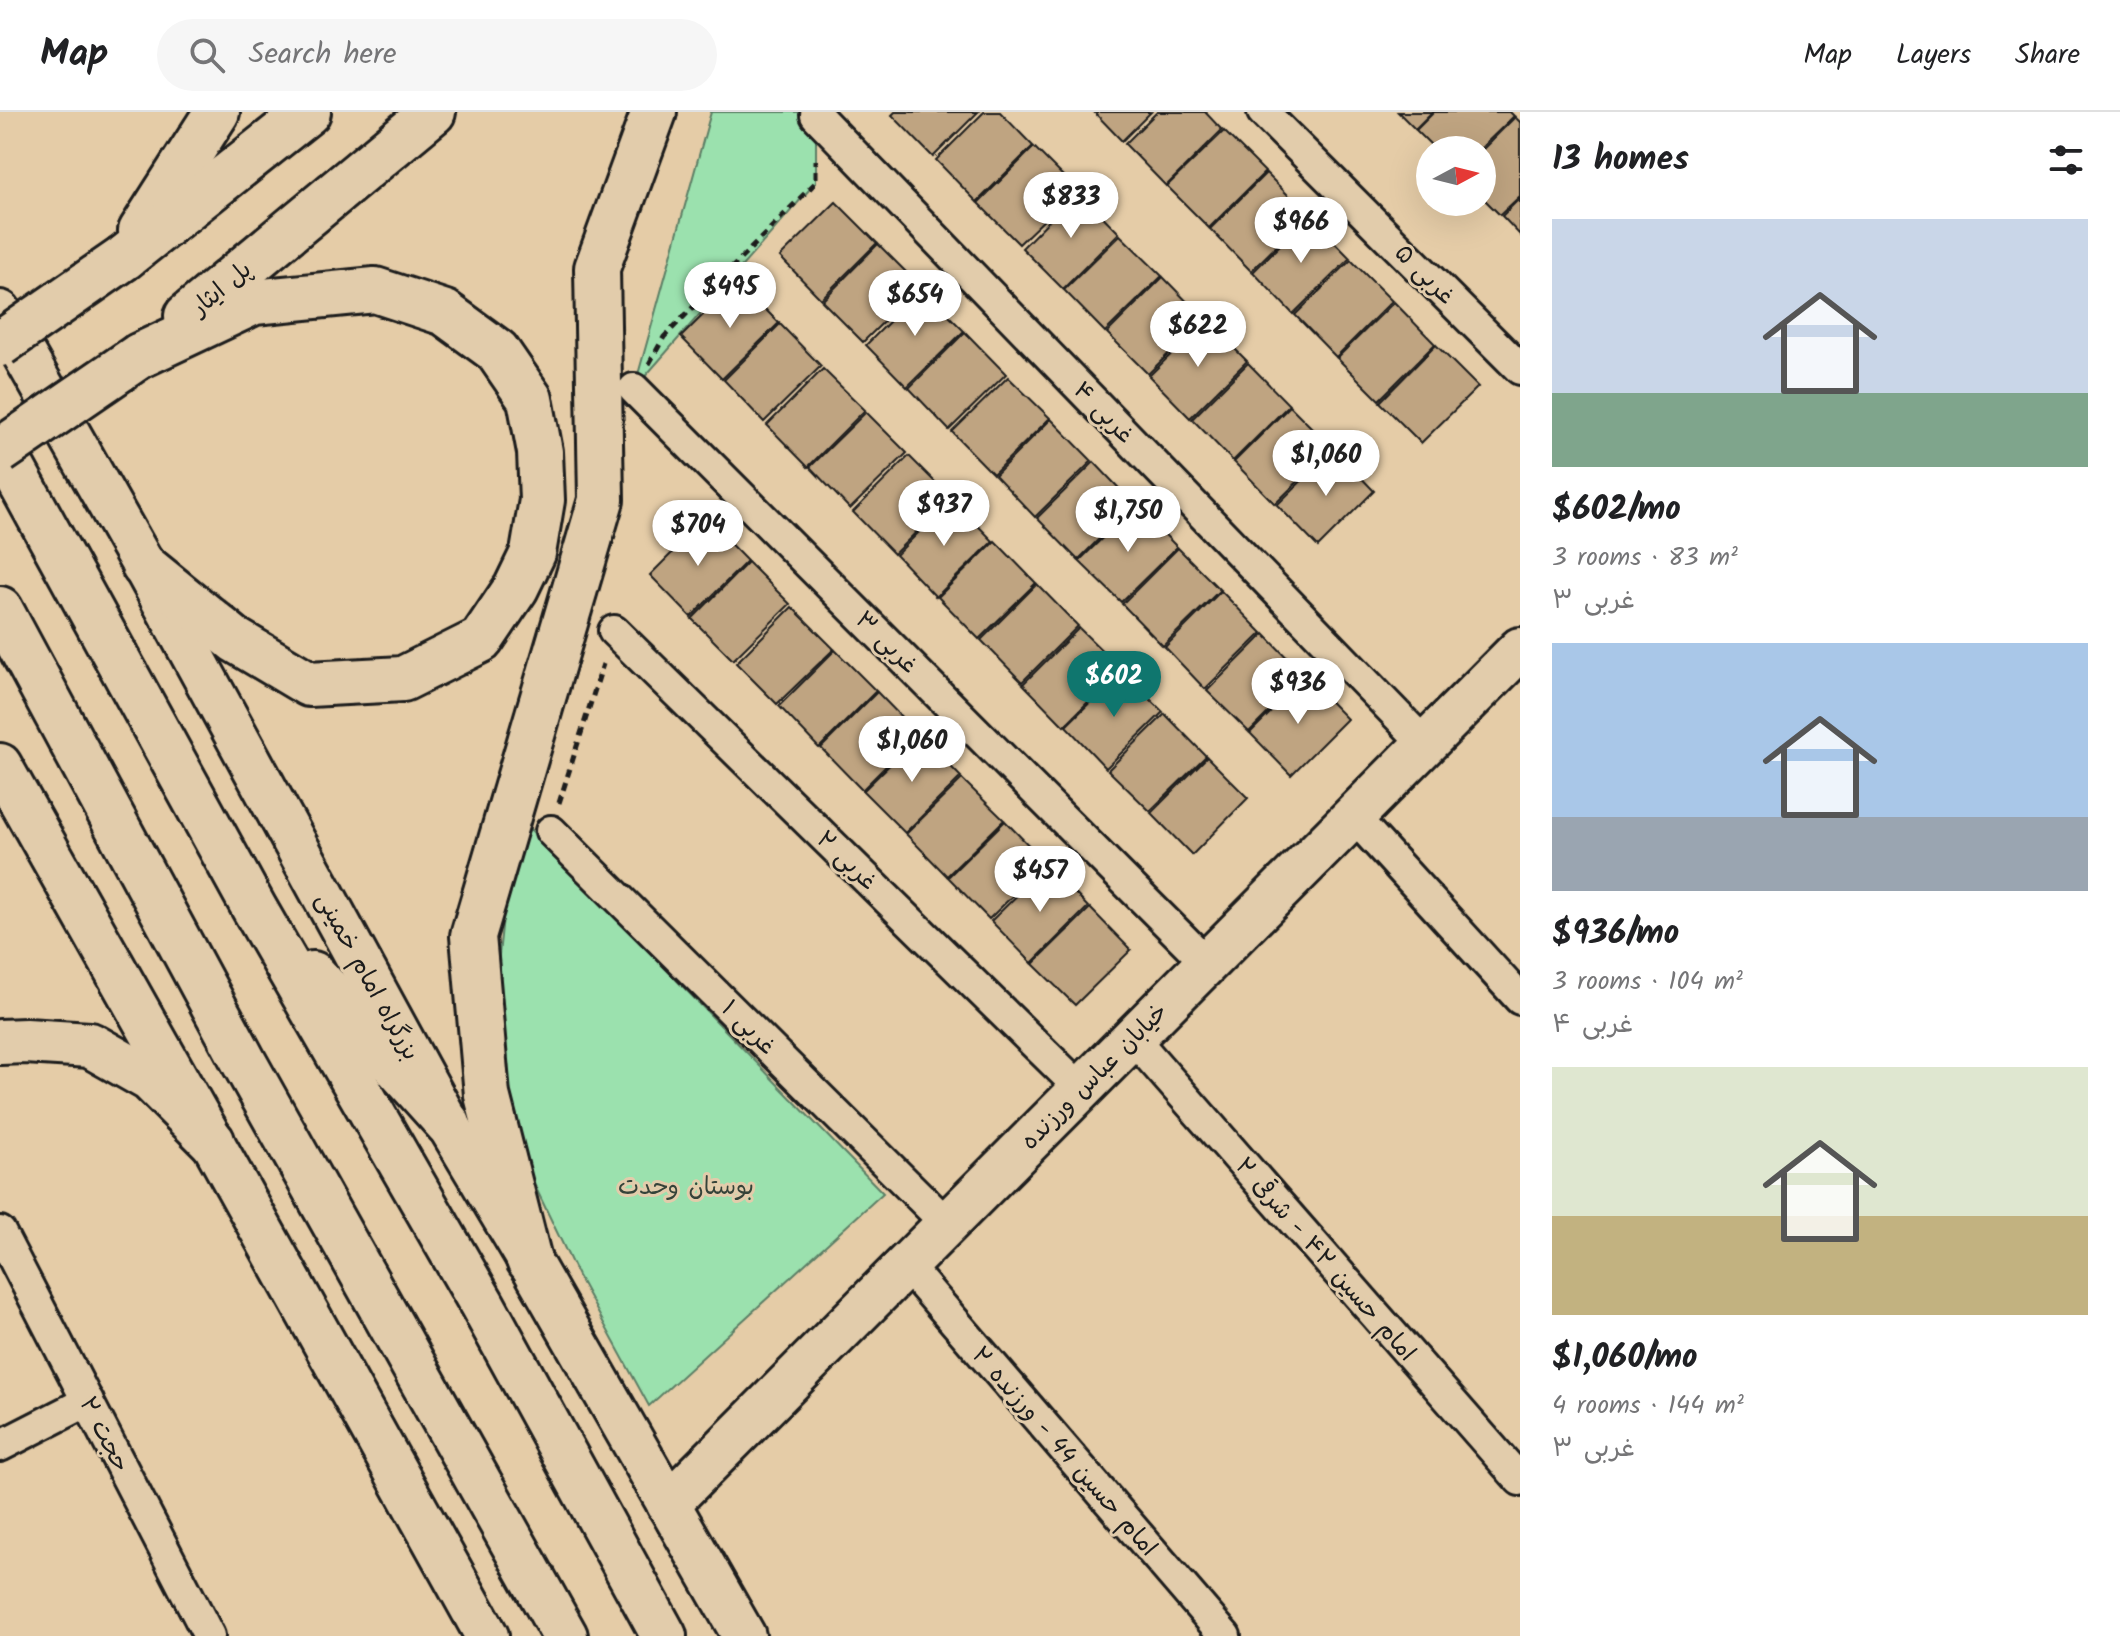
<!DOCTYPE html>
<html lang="en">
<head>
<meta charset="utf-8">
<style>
	body { margin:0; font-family:Kalam,"Playpen Sans Arabic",sans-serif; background:#f6f6f6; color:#202124; height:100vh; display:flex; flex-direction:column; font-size:30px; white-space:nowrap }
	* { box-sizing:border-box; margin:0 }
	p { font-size:26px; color:#757577 }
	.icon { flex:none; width:44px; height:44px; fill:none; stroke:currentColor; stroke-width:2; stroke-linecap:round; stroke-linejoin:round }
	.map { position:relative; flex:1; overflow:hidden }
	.sheet { display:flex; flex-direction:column; background:#fff; width:600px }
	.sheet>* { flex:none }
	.needle { width:52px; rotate:83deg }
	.fabs { position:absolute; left:1416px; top:24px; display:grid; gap:16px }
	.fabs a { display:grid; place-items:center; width:80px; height:80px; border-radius:50%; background:#fff; box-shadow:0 8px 32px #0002; font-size:40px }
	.price { position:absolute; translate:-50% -68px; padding:0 18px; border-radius:28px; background:#fff; color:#222; font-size:26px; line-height:52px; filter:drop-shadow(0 2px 4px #0008) }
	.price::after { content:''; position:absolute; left:50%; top:48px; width:24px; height:18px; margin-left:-12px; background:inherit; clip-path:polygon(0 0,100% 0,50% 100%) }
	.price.active { background:#0f766e; color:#fff }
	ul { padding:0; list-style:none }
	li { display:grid; align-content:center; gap:16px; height:424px; padding:0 32px }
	li span { display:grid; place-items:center; height:248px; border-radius:0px; color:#555 }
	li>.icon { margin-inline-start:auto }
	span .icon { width:144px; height:144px; fill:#fffc; stroke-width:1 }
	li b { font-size:34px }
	h2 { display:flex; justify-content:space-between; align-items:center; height:96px; padding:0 32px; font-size:34px }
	header { display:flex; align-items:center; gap:48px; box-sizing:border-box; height:112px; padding:0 40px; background:#fff; border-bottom:2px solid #e0e0e0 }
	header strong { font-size:38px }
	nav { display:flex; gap:44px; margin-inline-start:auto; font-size:28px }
	.search { width:560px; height:72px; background:#f6f6f6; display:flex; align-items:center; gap:20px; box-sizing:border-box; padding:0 28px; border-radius:44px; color:#757577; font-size:30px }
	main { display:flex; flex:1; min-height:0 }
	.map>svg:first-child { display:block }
	.green { fill:#9be1ae; stroke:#5c7e65; stroke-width:2 }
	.building { fill:#bfa481; stroke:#1c1c1c; stroke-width:2 }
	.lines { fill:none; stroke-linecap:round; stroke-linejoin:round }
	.street-casing { stroke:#1c1c1c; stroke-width:36 }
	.secondary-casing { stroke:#1c1c1c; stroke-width:48 }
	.highway-casing { stroke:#1c1c1c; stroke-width:50 }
	.path { stroke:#1c1c1c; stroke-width:5; stroke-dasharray:8 6; stroke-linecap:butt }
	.street { stroke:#e2ccab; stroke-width:30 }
	.secondary { stroke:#e2ccab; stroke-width:42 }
	.highway { stroke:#e2ccab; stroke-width:44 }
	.highway-bridge-casing { stroke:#1c1c1c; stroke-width:50; stroke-linecap:butt }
	.highway-bridge { stroke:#e2ccab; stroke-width:44 }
	.labels { text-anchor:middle; stroke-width:6; stroke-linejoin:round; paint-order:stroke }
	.street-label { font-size:24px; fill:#1c1c1c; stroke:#e2ccab }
	.park-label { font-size:24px; fill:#354339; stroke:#e2ccab }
</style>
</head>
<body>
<header>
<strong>Map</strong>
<div class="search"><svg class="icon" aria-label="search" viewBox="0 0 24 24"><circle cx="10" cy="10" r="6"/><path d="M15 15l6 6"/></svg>Search here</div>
<nav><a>Map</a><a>Layers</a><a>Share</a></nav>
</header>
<main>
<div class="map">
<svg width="1520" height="1524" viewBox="0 0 1520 1524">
	<rect width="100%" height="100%" fill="#e5cca7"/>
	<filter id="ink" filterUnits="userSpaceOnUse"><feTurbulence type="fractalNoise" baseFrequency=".0125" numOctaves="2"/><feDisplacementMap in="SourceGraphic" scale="16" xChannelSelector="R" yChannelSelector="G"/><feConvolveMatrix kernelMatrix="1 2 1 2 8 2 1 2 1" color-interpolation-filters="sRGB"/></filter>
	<g filter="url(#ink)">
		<!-- green -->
		<g class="green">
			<polygon points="711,0 819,0 816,3 816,70 634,277"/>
			<polygon points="530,717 883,1081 649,1294 578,1164 511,1024 492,909 507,767"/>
		</g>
		<!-- building -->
		<g class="building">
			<polygon points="895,0 978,0 933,45 892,3"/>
			<polygon points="984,0 1000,0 1033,34 977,90 936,48"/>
			<polygon points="1094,0 1151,0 1122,29"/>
			<polygon points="1157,0 1205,0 1222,18 1166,74 1125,32"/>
			<polygon points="1398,0 1432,0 1415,17"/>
			<polygon points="1434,0 1510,0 1514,4 1479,38 1436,38 1416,18"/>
			<polygon points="1515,5 1520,10 1520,84 1500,103 1482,85 1482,38"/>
			<polygon points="1224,19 1265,60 1209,116 1167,74"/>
			<polygon points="1034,35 1076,77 1019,132 978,91"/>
			<polygon points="1266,61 1308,103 1251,159 1210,117"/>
			<polygon points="1078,79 1119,121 1063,177 1022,136"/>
			<polygon points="1520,86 1520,123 1502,104"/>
			<polygon points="836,90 877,131 821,187 780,145"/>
			<polygon points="1309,104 1350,146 1293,202 1253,160"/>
			<polygon points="1120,123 1162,164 1105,220 1064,178"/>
			<polygon points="878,132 920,174 863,230 822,189"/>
			<polygon points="1351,148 1392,189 1336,245 1295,203"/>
			<polygon points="1163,165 1204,207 1148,262 1107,221"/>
			<polygon points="737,169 779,211 722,267 681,225"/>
			<polygon points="922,177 964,219 907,275 866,233"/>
			<polygon points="1394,190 1435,232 1379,288 1337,246"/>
			<polygon points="1206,208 1247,249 1190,306 1149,264"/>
			<polygon points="780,212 821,254 764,310 724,268"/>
			<polygon points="965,220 1006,262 949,318 909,276"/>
			<polygon points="1436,233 1478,275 1421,331 1380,290"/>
			<polygon points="1248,251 1289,293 1233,349 1192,307"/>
			<polygon points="823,257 865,298 808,355 767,313"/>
			<polygon points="1008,265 1050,306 993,362 952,320"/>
			<polygon points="1290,294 1332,336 1275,392 1234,350"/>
			<polygon points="866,300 907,341 850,397 810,355"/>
			<polygon points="1051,307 1092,349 1035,405 995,363"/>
			<polygon points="1334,337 1374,379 1318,435 1277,393"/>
			<polygon points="909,344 951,386 894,442 853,400"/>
			<polygon points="1094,350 1134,392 1078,448 1037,406"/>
			<polygon points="952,387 993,429 936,485 896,443"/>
			<polygon points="1136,393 1177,435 1121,490 1079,449"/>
			<polygon points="706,407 747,449 691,505 650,463"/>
			<polygon points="995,429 1036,471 979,527 938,485"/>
			<polygon points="1178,436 1220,478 1163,534 1122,492"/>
			<polygon points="748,450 790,492 733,548 692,507"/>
			<polygon points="1037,472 1078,514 1022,570 981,528"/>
			<polygon points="1221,479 1262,521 1205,577 1165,535"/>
			<polygon points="792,495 834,537 777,592 736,551"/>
			<polygon points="1079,516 1121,557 1064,614 1023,572"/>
			<polygon points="1264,522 1305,564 1249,620 1207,579"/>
			<polygon points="835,538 876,579 819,636 779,594"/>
			<polygon points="1122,559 1163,600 1106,656 1066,614"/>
			<polygon points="1306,565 1347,607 1291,663 1250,621"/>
			<polygon points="877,580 918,622 862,678 821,636"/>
			<polygon points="1165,602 1206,644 1150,699 1108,658"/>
			<polygon points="920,623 961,665 905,721 863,679"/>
			<polygon points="1207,645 1248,686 1192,743 1151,701"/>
			<polygon points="962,667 1004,708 947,764 906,722"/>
			<polygon points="1005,709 1046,751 989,807 948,765"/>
			<polygon points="1048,753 1088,795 1032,851 991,809"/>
			<polygon points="1090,796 1131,838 1075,893 1033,852"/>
		</g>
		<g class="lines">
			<defs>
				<g id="street">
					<polyline points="1263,0 1520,257"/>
					<polyline points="816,3 1425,632"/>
					<polyline points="634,277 1207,851"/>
					<polyline points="614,519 1081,977"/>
					<polyline points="1353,704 1520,887"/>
					<polyline points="551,719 947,1112"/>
					<polyline points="1133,926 1520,1368"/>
					<polyline points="0,1120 209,1524"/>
					<polyline points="906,1153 1225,1524"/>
					<polyline points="0,1334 88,1289"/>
				</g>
				<g id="secondary">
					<polyline points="0,200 144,454 448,1012 529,1148 744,1524"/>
					<polyline points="0,653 212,1029 487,1524"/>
					<polyline points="668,1392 1520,537"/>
				</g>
				<g id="highway">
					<polyline points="141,119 217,0"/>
					<polyline points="124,146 308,0"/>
					<polyline points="187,204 433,0"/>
					<polyline points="139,244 254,190 375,178 445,201 497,239 530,287 540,340 542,388 533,441 516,476 481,528 403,567 309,572 235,528 144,454"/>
					<polyline points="0,333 254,796 482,1192 664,1524"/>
					<polyline points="0,497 245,952 565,1524"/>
					<polyline points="313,862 448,1012"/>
					<polyline points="0,930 26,929 90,933 150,967 212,1029"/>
					<polyline points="529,1148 487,983 473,824 601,388 597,156 654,0"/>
				</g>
			</defs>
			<!-- street casing -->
			<use href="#street" class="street-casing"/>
			<!-- secondary casing -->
			<use href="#secondary" class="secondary-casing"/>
			<!-- highway casing -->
			<use href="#highway" class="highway-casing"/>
			<!-- path -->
			<g class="path">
				<polyline points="649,252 664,225 816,70 816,48"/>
				<polyline points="559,691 603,552"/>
			</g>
			<!-- street -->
			<use href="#street" class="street"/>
			<!-- secondary -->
			<use href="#secondary" class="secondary"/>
			<!-- highway -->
			<use href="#highway" class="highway"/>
			<defs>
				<g id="highway-bridge">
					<polyline points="0,232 124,146"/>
					<polyline points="0,339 139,244"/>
				</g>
			</defs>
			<!-- highway-bridge casing -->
			<use href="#highway-bridge" class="highway-bridge-casing"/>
			<!-- highway-bridge -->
			<use href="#highway-bridge" class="highway-bridge"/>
		</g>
	</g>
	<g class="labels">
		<!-- street labels -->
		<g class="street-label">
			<text transform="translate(1425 162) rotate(45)" y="8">غربی ۵</text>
			<text transform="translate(221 176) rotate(-40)" y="8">پل ایثار</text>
			<text transform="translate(1104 300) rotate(46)" y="8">غربی ۴</text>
			<text transform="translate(887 530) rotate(45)" y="8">غربی ۳</text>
			<text transform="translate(847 748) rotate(44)" y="8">غربی ۲</text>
			<text transform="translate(368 864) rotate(61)" y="8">بزرگراه امام خمینی</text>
			<text transform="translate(749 915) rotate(45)" y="8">غربی ۱</text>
			<text transform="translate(1094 964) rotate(-45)" y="8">خیابان عباس ورزنده</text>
			<text transform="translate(1326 1147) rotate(49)" y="8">امام حسین ۴۲ - شرقی ۲</text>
			<text transform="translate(105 1322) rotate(63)" y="8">حجت ۲</text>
			<text transform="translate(1065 1339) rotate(49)" y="8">امام حسین 44 - ورزنده ۲</text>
		</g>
		<!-- park labels -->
		<g class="park-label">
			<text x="686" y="1082">بوستان وحدت</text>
		</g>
	</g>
</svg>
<div class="fabs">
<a><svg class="needle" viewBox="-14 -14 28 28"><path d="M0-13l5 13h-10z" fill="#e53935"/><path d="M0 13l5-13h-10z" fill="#757577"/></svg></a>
</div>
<b class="price" style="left:1071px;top:128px">$833</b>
<b class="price" style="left:1301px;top:153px">$966</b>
<b class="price" style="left:730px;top:218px">$495</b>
<b class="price" style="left:915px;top:226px">$654</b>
<b class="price" style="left:1198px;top:257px">$622</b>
<b class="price" style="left:1326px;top:386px">$1,060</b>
<b class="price" style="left:944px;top:436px">$937</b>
<b class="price" style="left:1128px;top:442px">$1,750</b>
<b class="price" style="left:698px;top:456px">$704</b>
<b class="price active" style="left:1114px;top:607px">$602</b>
<b class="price" style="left:1298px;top:614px">$936</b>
<b class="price" style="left:912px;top:672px">$1,060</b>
<b class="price" style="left:1040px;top:802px">$457</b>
</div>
<section class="sheet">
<h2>13 homes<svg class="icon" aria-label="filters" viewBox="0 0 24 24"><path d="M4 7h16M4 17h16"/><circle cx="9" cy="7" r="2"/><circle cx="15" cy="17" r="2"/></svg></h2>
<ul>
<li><span style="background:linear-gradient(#c9d6e8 70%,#7fa58c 0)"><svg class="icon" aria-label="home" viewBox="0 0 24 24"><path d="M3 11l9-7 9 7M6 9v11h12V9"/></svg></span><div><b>$602/mo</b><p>3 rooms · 83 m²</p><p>غربی ۳</p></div></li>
<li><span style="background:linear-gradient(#a9c7e8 70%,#9aa5b1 0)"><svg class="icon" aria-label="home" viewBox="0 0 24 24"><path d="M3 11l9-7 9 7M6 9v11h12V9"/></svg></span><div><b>$936/mo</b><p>3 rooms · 104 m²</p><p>غربی ۴</p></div></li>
<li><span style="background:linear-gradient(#dfe7d0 60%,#c2b280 0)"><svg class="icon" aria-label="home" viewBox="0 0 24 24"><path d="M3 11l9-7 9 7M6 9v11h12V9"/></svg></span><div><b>$1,060/mo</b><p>4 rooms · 144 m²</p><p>غربی ۳</p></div></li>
</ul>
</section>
</main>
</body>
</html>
